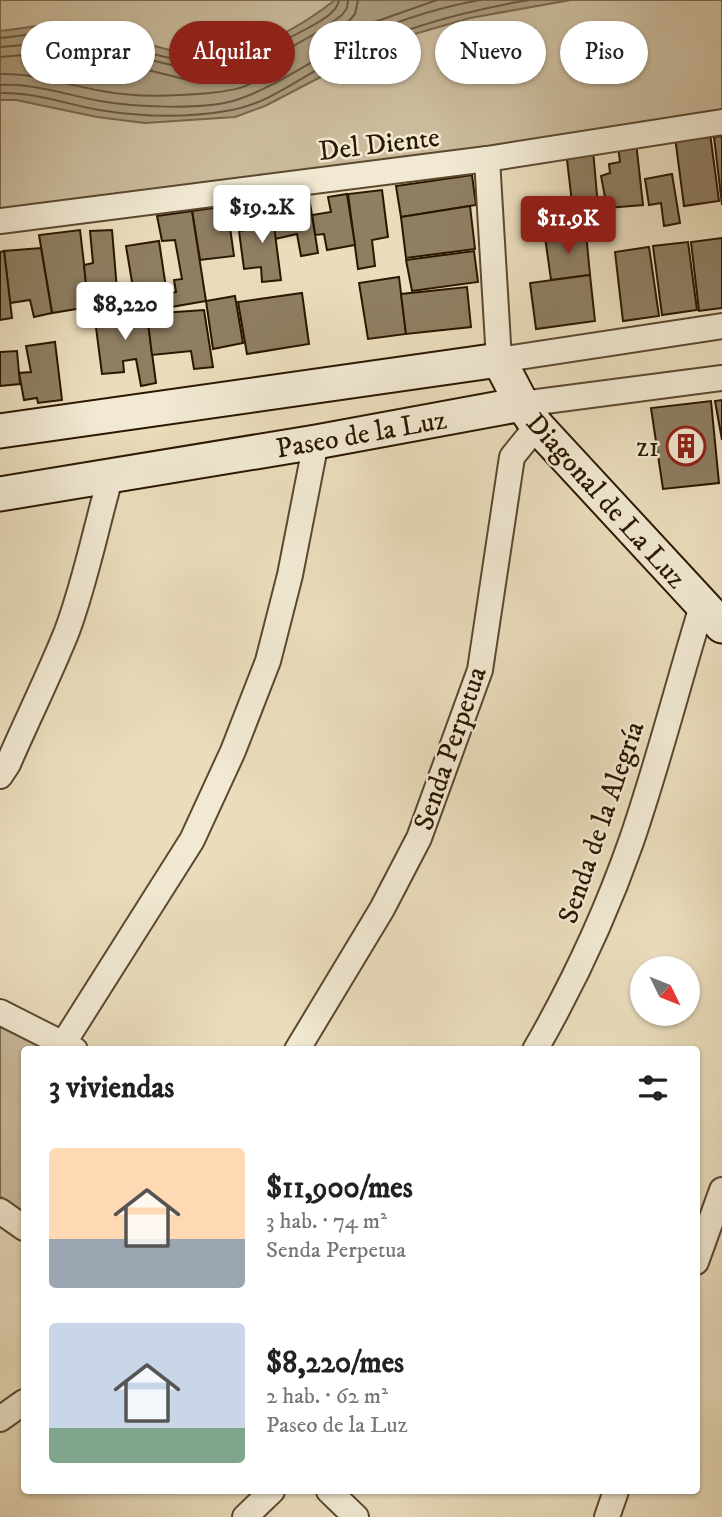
<!DOCTYPE html>
<html lang="es">
<head>
<meta charset="utf-8">
<style>
	body { margin:0; font-family:"IM FELL DW Pica",serif; background:#f6f6f6; color:#222; height:100vh; display:flex; flex-direction:column; font-size:26px; white-space:nowrap }
	* { box-sizing:border-box; margin:0 }
	p { font-size:23px; color:#767676 }
	.icon { flex:none; width:38px; height:38px; fill:none; stroke:currentColor; stroke-width:2; stroke-linecap:round; stroke-linejoin:round }
	.map { position:relative; flex:1; overflow:hidden }
	.side { position:absolute; left:21px; top:1046px; width:679px; height:448px; display:flex; flex-direction:column; background:#fff; border-radius:7px; box-shadow:0 2px 5px #0004 }
	.side>* { flex:none }
	.hud { position:absolute; left:21px; top:21px; width:681px; height:63px; display:flex; gap:14px }
	.needle { width:46px; rotate:133deg }
	.controls { position:absolute; left:630px; top:956px; display:grid; gap:14px }
	.controls a { display:grid; place-items:center; width:70px; height:70px; border-radius:50%; background:#fff; box-shadow:0 2px 5px #0004; font-size:35px }
	.price { position:absolute; translate:-50% -60px; padding:0 16px; border-radius:7px; background:#fff; color:#222; font-size:23px; line-height:46px; filter:drop-shadow(0 2px 4px #0008) }
	.price::after { content:''; position:absolute; left:50%; top:42px; width:21px; height:16px; margin-left:-10px; background:inherit; clip-path:polygon(0 0,100% 0,50% 100%) }
	.price.on { background:#8f2418; color:#fff }
	ul { padding:0; list-style:none }
	li { display:flex; align-items:center; gap:21px; height:175px; padding:0 28px }
	li span { display:grid; place-items:center; flex:none; width:196px; height:140px; border-radius:7px; color:#555 }
	li>.icon { margin-inline-start:auto }
	span .icon { width:84px; height:84px; fill:#fffc; stroke-width:1 }
	li b { font-size:30px }
	h2 { display:flex; justify-content:space-between; align-items:center; height:84px; padding:0 28px; font-size:30px }
	.tag { padding:0 24px; border-radius:32px; background:#fff; box-shadow:0 2px 5px #0004; font-size:24px; line-height:63px }
	.tag.on { background:#8f2418; color:#fff }
	.map>svg:first-child { display:block }
	.green { fill:#cabb9c; stroke:#7a694e; stroke-width:2 }
	.water { fill:#a99a7c; stroke:#77664a; stroke-width:2 }
	.lines { fill:none; stroke-linecap:round; stroke-linejoin:round }
	.shore { stroke:#6a583e; stroke-width:2 }
	.building { fill:#8e7e62; stroke:#2b1700; stroke-width:2 }
	.street-casing { stroke:#5b482f; stroke-width:28 }
	.secondary-casing { stroke:#2b1700; stroke-width:37 }
	.street { stroke:#f1e9d3; stroke-width:24 }
	.secondary { stroke:#f1e9d3; stroke-width:33 }
	.labels { text-anchor:middle; stroke-width:5; stroke-linejoin:round; paint-order:stroke }
	.street-label { font-size:28px; fill:#2b1700; stroke:#f1e9d3 }
	.poi-label { font-size:28px; fill:#2b1700; stroke:#f1e9d3; text-anchor:end }
</style>
</head>
<body>
<div class="map">
<svg width="722" height="1517" viewBox="0 0 722 1517">
	<rect width="100%" height="100%" fill="#eaddbc"/>
	<filter id="stains"><feTurbulence type="fractalNoise" baseFrequency=".00286" numOctaves="4"/><feColorMatrix values="0 0 0 0 .2 0 0 0 0 .09 0 0 0 0 .02 0 0 0 .5 -.17"/></filter>
	<radialGradient id="worn" r=".72"><stop offset=".6" stop-color="#630" stop-opacity="0"/><stop offset="1" stop-color="#630" stop-opacity=".3"/></radialGradient>
	<!-- green -->
	<g class="green">
		<polygon points="0,0 722,0 722,122 0,212"/>
		<polygon points="0,1027 49,1050 24,1050 24,1214 0,1196"/>
	</g>
	<!-- water -->
	<path class="water" d="M335 0H571L470 18 418 33 378 47 265 106 235 117 145 123 97 117 16 100H0V31C23 29 51 22 74 25 113 30 150 48 189 54 242 61 295 31 335 0Z"/>
	<g class="lines">
		<!-- shore -->
		<g class="shore">
			<polyline points="358,0 355,14 343,28 346,32 437,0"/>
			<path d="M0 38C24 37 52 28 75 32 114 39 152 58 191 61 233 64 272 48 308 28 319 22 337 13 339 0"/>
			<polyline points="0,47 72,41 188,69 226,68 259,62 290,48 323,29 342,15 347,8 348,0"/>
			<path d="M0 57 71 51 188 80 225 79 257 73 260 76C250 89 226 91 210 93 174 96 138 98 102 91 68 85 35 73 0 74"/>
			<path d="M0 85C34 83 67 95 100 101 134 107 200 110 233 101 269 90 301 67 334 50 379 27 430 9 480 0"/>
			<path d="M0 93C34 92 66 104 99 110 142 117 189 118 232 110 271 103 306 73 341 57 401 28 464 11 529 0"/>
		</g>
	</g>
	<!-- building -->
	<g class="building">
		<polygon points="710,133 719,201 684,206 675,137"/>
		<polygon points="722,136 722,205 714,137"/>
		<polygon points="636,142 643,205 607,208 601,176 610,173 609,164 620,162 618,145"/>
		<polygon points="593,150 600,229 525,237 523,207 572,203 566,151"/>
		<polygon points="672,174 680,223 664,226 661,203 649,205 645,179"/>
		<polygon points="472,175 476,205 401,217 396,186"/>
		<polygon points="382,190 388,237 372,240 375,266 358,269 348,194"/>
		<polygon points="347,194 355,245 327,250 324,234 315,235 312,215 331,212 328,197"/>
		<polygon points="309,197 318,253 301,256 297,234 275,239 271,203"/>
		<polygon points="271,203 281,280 262,282 261,267 244,269 239,231 258,228 255,206"/>
		<polygon points="227,206 234,256 200,260 192,211"/>
		<polygon points="470,206 475,249 406,258 401,217"/>
		<polygon points="192,211 206,301 171,307 167,294 176,292 174,280 182,279 175,240 162,241 157,216"/>
		<polygon points="80,230 89,307 52,313 39,235"/>
		<polygon points="112,230 117,290 87,295 84,265 93,263 90,231"/>
		<polygon points="586,233 590,275 551,280 545,237"/>
		<polygon points="722,238 722,308 699,311 691,242"/>
		<polygon points="159,241 166,288 134,294 126,246"/>
		<polygon points="688,242 697,310 662,315 653,246"/>
		<polygon points="649,247 659,316 623,321 615,252"/>
		<polygon points="41,248 52,313 34,317 30,300 10,303 4,251"/>
		<polygon points="4,251 12,318 0,320 0,252"/>
		<polygon points="474,251 478,282 412,291 406,260"/>
		<polygon points="590,275 595,321 536,329 530,283"/>
		<polygon points="399,277 406,334 368,339 359,283"/>
		<polygon points="467,287 471,327 406,334 401,294"/>
		<polygon points="302,293 309,344 247,354 238,302"/>
		<polygon points="235,296 243,343 213,349 206,301"/>
		<polygon points="146,308 156,383 141,386 136,359 123,361 124,372 102,374 94,312"/>
		<polygon points="204,310 213,367 194,369 191,351 152,355 147,314"/>
		<polygon points="55,342 62,400 38,403 37,398 24,400 19,373 31,372 26,346"/>
		<polygon points="17,351 20,384 0,386 0,352"/>
		<polygon points="722,400 722,440 715,401"/>
		<polygon points="711,401 719,483 663,489 651,408"/>
	</g>
	<g class="lines">
		<defs>
			<g id="street">
				<polyline points="487,159 499,360 722,326"/>
				<polyline points="0,221 487,159 722,122"/>
				<polyline points="522,404 722,378"/>
				<path d="M0 776 8 764C27 720 49 676 67 631 86 580 96 527 111 475"/>
				<polyline points="0,1012 75,1050"/>
				<polyline points="63,1044 192,840 233,751 268,661 290,575 316,442"/>
				<polyline points="297,1050 382,909 419,838 480,670 512,457 537,426"/>
				<path d="M535 1050C573 984 606 913 631 842 658 764 678 684 702 606"/>
				<polyline points="0,1211 24,1228"/>
				<polyline points="696,1262 722,1190"/>
				<polyline points="0,1419 24,1402"/>
				<polyline points="329,1491 356,1517"/>
				<polyline points="245,1517 272,1491"/>
				<polyline points="607,1517 616,1491"/>
			</g>
			<g id="secondary">
				<polyline points="0,431 499,360 522,404 537,426 722,626"/>
				<polyline points="0,494 316,442 522,404"/>
			</g>
		</defs>
		<!-- street casing -->
		<use href="#street" class="street-casing"/>
		<!-- secondary casing -->
		<use href="#secondary" class="secondary-casing"/>
		<!-- street -->
		<use href="#street" class="street"/>
		<!-- secondary -->
		<use href="#secondary" class="secondary"/>
	</g>
	<!-- icons -->
	<defs>
		<symbol id="building-ring" viewBox="-11 -11 22 22"><circle r="9.5" fill="#f1e9d3" stroke="#8f2418" stroke-width="1.5"/><path d="M-4-6H4V6H1V3H-1V6H-4ZM-2.5-4.3h1.7v1.8h-1.7ZM.8-4.3h1.7v1.8H.8ZM-2.5-1h1.7V.8h-1.7ZM.8-1h1.7V.8H.8Z" fill="#8f2418"/></symbol>
	</defs>
	<g fill-rule="evenodd">
		<use href="#building-ring" x="664" y="424" width="44" height="44"/>
	</g>
	<g class="labels">
		<!-- street labels -->
		<g class="street-label">
			<text transform="translate(379 143) rotate(-7)" y="10">Del Diente</text>
			<text transform="translate(361 433) rotate(-10)" y="10">Paseo de la Luz</text>
			<text transform="translate(607 500) rotate(48)" y="10">Diagonal de La Luz</text>
			<text transform="translate(449 748) rotate(-71)" y="10">Senda Perpetua</text>
			<text transform="translate(600 822) rotate(-71)" y="10">Senda de la Alegría</text>
		</g>
		<!-- poi labels -->
		<g class="poi-label">
			<text x="659" y="456">z1</text>
		</g>
	</g>
	<rect width="100%" height="100%" filter="url(#stains)"/>
	<rect width="100%" height="100%" fill="url(#worn)"/>
</svg>
<div class="controls">
<a><svg class="needle" viewBox="-14 -14 28 28"><path d="M0-13l5 13h-10z" fill="#e53935"/><path d="M0 13l5-13h-10z" fill="#767676"/></svg></a>
</div>
<b class="price" style="left:262px;top:245px">$19.2K</b>
<b class="price on" style="left:568px;top:256px">$11.9K</b>
<b class="price" style="left:125px;top:342px">$8,220</b>
<div class="hud">
<a class="tag">Comprar</a>
<a class="tag on">Alquilar</a>
<a class="tag">Filtros</a>
<a class="tag">Nuevo</a>
<a class="tag">Piso</a>
</div>
<section class="side">
<h2>3 viviendas<svg class="icon" aria-label="filters" viewBox="0 0 24 24"><path d="M4 7h16M4 17h16"/><circle cx="9" cy="7" r="2"/><circle cx="15" cy="17" r="2"/></svg></h2>
<ul>
<li><span style="background:linear-gradient(#ffd9b3 65%,#9aa5b1 0)"><svg class="icon" aria-label="home" viewBox="0 0 24 24"><path d="M3 11l9-7 9 7M6 9v11h12V9"/></svg></span><div><b>$11,900/mes</b><p>3 hab. · 74 m²</p><p>Senda Perpetua</p></div></li>
<li><span style="background:linear-gradient(#c9d6e8 75%,#7fa58c 0)"><svg class="icon" aria-label="home" viewBox="0 0 24 24"><path d="M3 11l9-7 9 7M6 9v11h12V9"/></svg></span><div><b>$8,220/mes</b><p>2 hab. · 62 m²</p><p>Paseo de la Luz</p></div></li>
</ul>
</section>
</div>
</body>
</html>
